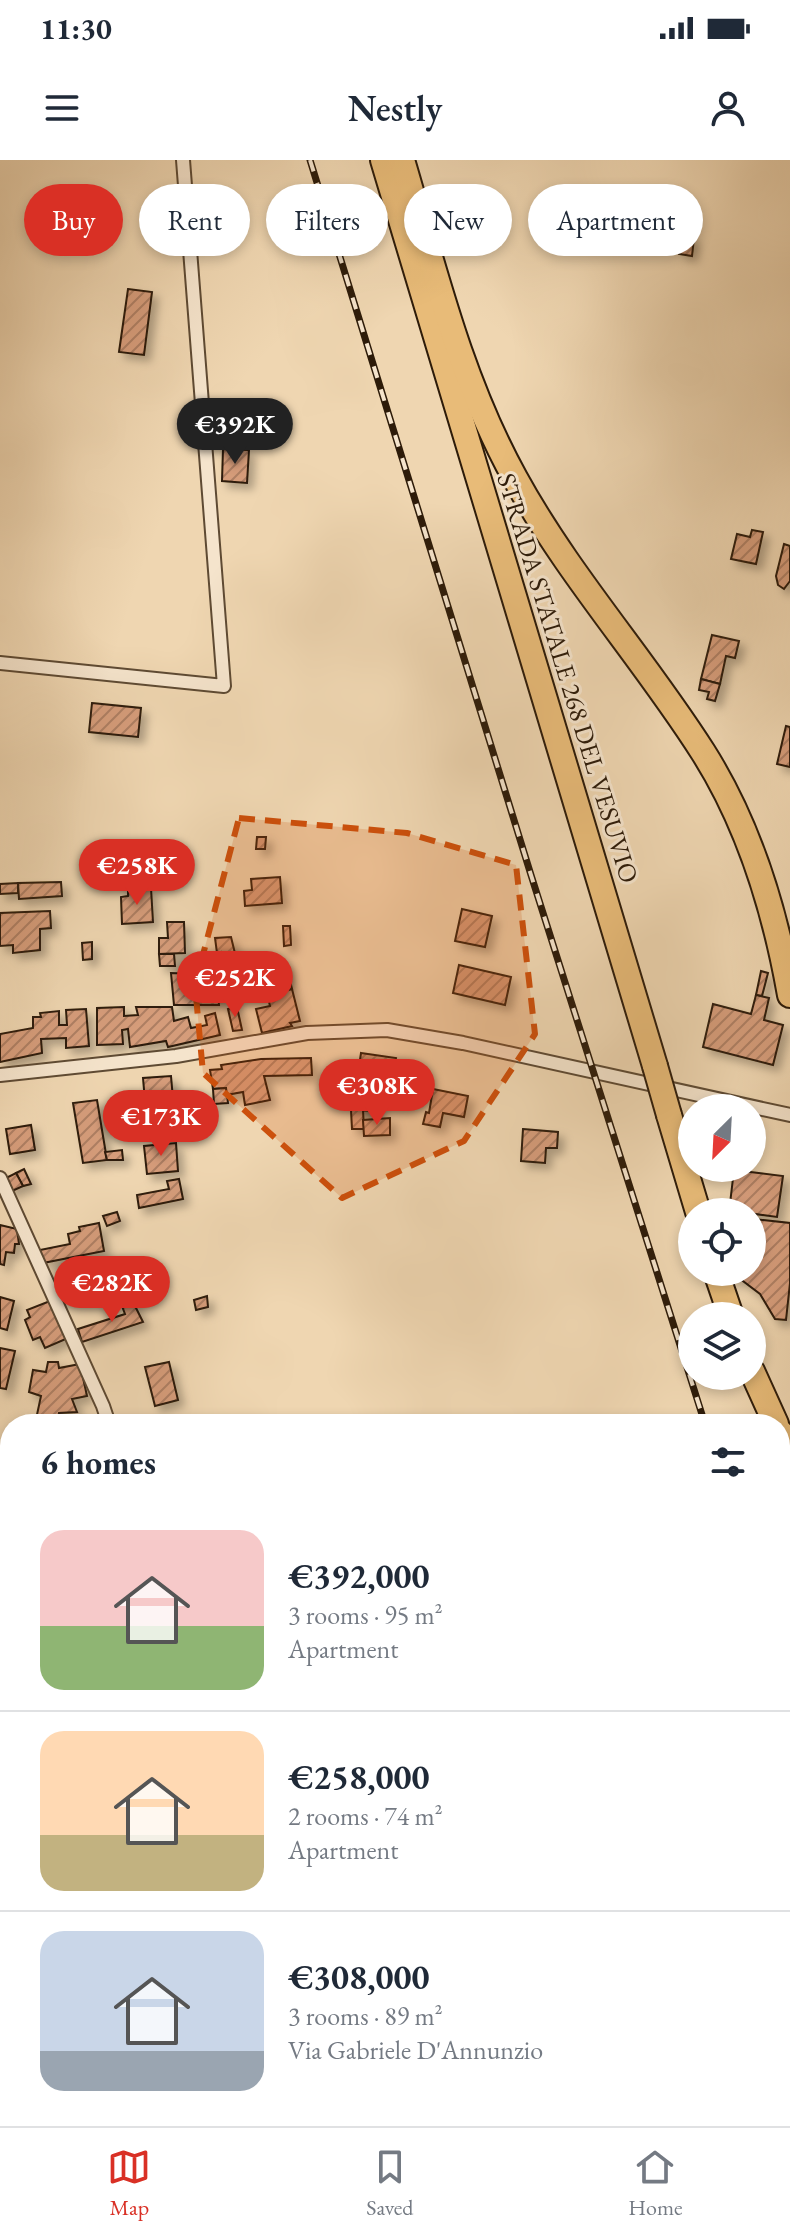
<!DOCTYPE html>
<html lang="en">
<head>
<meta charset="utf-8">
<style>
	body { margin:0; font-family:"EB Garamond",serif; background:#f2f2f3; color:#1f2937; height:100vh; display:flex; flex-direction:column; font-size:30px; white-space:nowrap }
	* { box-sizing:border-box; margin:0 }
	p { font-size:26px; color:#747a83 }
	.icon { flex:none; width:44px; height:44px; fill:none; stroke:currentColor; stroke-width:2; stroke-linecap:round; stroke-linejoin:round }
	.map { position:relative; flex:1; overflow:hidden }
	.sheet { position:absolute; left:0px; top:1254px; width:790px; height:712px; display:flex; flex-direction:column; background:#fff; border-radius:32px 32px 0 0; box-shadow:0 4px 12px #0003 }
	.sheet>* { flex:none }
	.top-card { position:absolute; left:24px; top:24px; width:742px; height:72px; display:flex; gap:16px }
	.needle { width:52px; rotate:204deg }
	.fabs { position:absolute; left:678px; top:934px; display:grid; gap:16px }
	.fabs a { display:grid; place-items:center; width:88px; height:88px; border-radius:50%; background:#fff; box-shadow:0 4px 12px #0003; font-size:40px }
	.price { position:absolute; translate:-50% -68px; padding:0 18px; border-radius:28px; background:#d93025; color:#fff; font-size:26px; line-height:52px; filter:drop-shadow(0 2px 4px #0008) }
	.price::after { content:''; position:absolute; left:50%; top:48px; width:24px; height:18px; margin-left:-12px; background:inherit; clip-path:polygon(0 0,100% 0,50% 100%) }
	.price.active { background:#222; color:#fff }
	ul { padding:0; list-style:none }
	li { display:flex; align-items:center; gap:24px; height:200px; padding:0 40px }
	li+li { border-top:2px solid #e0e1e3 }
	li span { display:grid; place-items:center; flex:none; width:224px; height:160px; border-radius:24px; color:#555 }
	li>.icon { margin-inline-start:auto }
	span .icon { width:96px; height:96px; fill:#fffc; stroke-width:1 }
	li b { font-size:34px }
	h2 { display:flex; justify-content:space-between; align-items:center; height:96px; padding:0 40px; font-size:34px }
	.pill { padding:0 28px; border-radius:36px; background:#fff; box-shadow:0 4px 12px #0003; font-size:28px; line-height:72px }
	.pill.active { background:#d93025; color:#fff }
	.status { display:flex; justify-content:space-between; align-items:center; height:56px; padding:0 40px; background:#fff; direction:ltr }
	.status svg { height:22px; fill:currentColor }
	header { display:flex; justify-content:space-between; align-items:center; height:104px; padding:0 40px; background:#fff; font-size:36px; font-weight:600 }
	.dock { display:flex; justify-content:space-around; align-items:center; height:112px; border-top:2px solid #e0e1e3; background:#fff; font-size:22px; color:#747a83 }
	.dock a { display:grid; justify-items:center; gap:4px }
	.dock .active { color:#d93025 }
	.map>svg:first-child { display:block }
	.building { fill:url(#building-hatch); stroke:#2d1b09; stroke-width:2; filter:url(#shadow) }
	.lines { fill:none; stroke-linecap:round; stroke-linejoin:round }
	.street-tunnel { stroke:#c8b18f; stroke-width:12; stroke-dasharray:12 6; stroke-linecap:butt }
	.street-casing { stroke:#5e4a33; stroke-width:16 }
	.highway-casing { stroke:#2d1b09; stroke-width:28 }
	.street { stroke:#f5e4cc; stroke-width:12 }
	.highway { stroke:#e8bb78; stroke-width:24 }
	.rail-casing { stroke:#2d1b09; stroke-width:7 }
	.rail { stroke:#f5e4cc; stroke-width:4; stroke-dasharray:12; stroke-linecap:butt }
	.highway-bridge-casing { stroke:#2d1b09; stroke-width:28; stroke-linecap:butt }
	.highway-bridge { stroke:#e8bb78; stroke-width:24 }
	.marked { fill:#cc500c; fill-opacity:0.2; stroke:#cc500c; stroke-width:6; stroke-dasharray:16 10; stroke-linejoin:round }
	.labels { text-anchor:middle; stroke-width:6; stroke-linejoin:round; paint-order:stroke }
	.street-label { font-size:26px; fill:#2d1b09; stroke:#f5e4cc }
</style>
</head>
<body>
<div class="status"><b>11:30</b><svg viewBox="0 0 49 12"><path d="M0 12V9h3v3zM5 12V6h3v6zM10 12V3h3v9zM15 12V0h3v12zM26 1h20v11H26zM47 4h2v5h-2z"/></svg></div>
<header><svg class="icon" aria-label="menu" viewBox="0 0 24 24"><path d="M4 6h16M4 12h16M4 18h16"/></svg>Nestly<svg class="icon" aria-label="person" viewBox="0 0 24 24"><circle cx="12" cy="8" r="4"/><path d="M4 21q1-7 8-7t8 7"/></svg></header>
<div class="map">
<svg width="790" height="1966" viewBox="0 0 790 1966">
	<defs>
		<pattern id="building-hatch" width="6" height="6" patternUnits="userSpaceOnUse" patternTransform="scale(2)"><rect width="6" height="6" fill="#d59c7a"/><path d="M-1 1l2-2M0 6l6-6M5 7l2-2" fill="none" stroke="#ad7e62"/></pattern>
		<filter id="shadow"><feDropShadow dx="6" dy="6" stdDeviation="4" flood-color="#0004"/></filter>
	</defs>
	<rect width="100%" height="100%" fill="#efd6b1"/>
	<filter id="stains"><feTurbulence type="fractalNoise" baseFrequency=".0025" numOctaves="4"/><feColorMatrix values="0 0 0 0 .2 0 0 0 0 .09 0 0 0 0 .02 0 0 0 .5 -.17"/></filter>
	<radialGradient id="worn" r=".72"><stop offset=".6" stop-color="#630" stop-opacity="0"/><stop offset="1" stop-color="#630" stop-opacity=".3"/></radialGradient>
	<!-- building -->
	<g class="building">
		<polygon points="682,76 694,78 692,96 679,94"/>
		<polygon points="128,129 152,132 144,195 119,192"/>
		<polygon points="223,289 249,290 247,323 222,321"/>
		<polygon points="752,370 763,372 756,404 731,399 737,374 750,377"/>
		<polygon points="784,384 790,386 790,421 784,429 778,425 776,416"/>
		<polygon points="712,475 739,481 735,498 726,496 720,524 701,519"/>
		<polygon points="701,519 720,524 715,541 707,539 709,532 699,530"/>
		<polygon points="92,543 141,548 138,577 89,572"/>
		<polygon points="786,566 790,567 790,607 777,604"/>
		<polygon points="257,677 266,677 265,689 256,689"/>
		<rect x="121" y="692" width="17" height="12"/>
		<polygon points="280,717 282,743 245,746 244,731 252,730 251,719"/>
		<polygon points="61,722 62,736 19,739 18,723"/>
		<polygon points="18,723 18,733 0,734 0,724"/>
		<polygon points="151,728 153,762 122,764 121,737 128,736 128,729"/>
		<polygon points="462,749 492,756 485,787 455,781"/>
		<polygon points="50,751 51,768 40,769 40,790 13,793 13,785 0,786 0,753"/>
		<polygon points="167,762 184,762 185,793 159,794 159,778 168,778"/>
		<polygon points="283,766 290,766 291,785 284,786"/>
		<polygon points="231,777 241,818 227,821 221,792 217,793 215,778"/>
		<polygon points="92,782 92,799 83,800 82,783"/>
		<polygon points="159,794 174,794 175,806 160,806"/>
		<polygon points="286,803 292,829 282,832 273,805"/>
		<polygon points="459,805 511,817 505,845 453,833"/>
		<polygon points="761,811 768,813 762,836 756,835"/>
		<polygon points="171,813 216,815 219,845 174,845"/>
		<polygon points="275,813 282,832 292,829 300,861 290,863 292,866 262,873 256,849 270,846 263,816"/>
		<polygon points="756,835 769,838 764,860 783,865 773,905 703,887 713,844 751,854"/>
		<polygon points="124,847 124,856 138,855 136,847 172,847 174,861 188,857 191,868 207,865 205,856 215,853 220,875 168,887 166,881 130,887 128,869 122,870 123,884 97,885 97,848"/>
		<polygon points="237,847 242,870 233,871 228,849"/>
		<polygon points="86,849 89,886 66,888 66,878 41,879 42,893 0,902 0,874 33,868 33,857 41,857 40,853 59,851 59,865 67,865 66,850"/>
		<polygon points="361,893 396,898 392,926 385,925 383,934 356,927"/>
		<polygon points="311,898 312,915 264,916 270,940 245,945 243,932 226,935 226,928 213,929 210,910 222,909 221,905 261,899"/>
		<polygon points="171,916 174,951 146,953 143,918"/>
		<polygon points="226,928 228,943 214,944 213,929"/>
		<polygon points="433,929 468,936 464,957 443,953 440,967 423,964 426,952 429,953"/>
		<polygon points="352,938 375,939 375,951 351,950"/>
		<polygon points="97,940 107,1000 83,1003 73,943"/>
		<polygon points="351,950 363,950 364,969 352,969"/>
		<polygon points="390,958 390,975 364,976 363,960"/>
		<polygon points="31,965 35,990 10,994 6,969"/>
		<polygon points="523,969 558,972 557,988 546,988 545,1003 521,1001"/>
		<polygon points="176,983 178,1011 147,1014 144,986"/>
		<polygon points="122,990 123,1000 107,1000 105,992"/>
		<polygon points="24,1009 31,1024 23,1026 16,1013"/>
		<polygon points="734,1010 783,1016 777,1057 755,1054 754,1063 752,1052 729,1052"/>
		<polygon points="16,1013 23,1026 10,1032 4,1019"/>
		<polygon points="179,1019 183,1039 139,1048 137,1035 169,1029 167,1021"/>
		<polygon points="117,1052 120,1061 107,1066 103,1056"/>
		<polygon points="754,1059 790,1063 790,1123 786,1160 775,1159 760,1134 731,1112 752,1112 752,1063"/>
		<polygon points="99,1063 104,1091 43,1103 40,1090 70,1084 68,1074 80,1071 79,1067"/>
		<polygon points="0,1065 17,1069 19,1084 15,1084 14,1093 6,1092 4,1105 0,1104"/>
		<polygon points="207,1136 208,1147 196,1150 194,1140"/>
		<polygon points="0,1137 14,1141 7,1170 0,1168"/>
		<polygon points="50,1141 68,1178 45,1188 40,1177 33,1180 25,1160 30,1157 27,1150"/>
		<polygon points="133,1142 143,1162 82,1182 78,1169 125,1154 122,1146"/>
		<polygon points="0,1188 15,1191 6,1229 0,1228"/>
		<polygon points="48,1202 58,1202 59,1208 80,1204 87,1236 72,1239 77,1252 59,1253 57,1264 35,1264 41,1236 29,1232 33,1210 46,1212"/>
		<polygon points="169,1202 178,1240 155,1246 145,1207"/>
		<polygon points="0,1337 10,1339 8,1364 0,1363"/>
		<polygon points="0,1819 10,1822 10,1848 0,1845"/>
		<polygon points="226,1956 243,1961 241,1966 223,1965"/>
	</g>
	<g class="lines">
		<!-- street-tunnel -->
		<polyline class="street-tunnel" points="780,1504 790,1507"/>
		<defs>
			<g id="street">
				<polyline points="0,503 224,526 183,0"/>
				<polyline points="0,915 176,896 307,873 387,870 463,883 790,955"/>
				<polyline points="0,1018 103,1246 109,1264"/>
				<polyline points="0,1578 10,1580"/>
				<polyline points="0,1935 10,1929"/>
				<polyline points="286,1956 293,1966"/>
				<polyline points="667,1966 668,1956"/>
			</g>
			<g id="highway">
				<polyline points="383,0 655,906"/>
				<path d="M402 0C434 108 460 219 515 318 568 415 644 499 703 592 750 666 775 750 790 835"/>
				<polyline points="669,955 698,1052"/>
				<polyline points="716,1112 731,1156"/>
				<polyline points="752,1211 776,1264"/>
				<polyline points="780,1272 790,1291"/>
			</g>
		</defs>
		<!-- street casing -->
		<use href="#street" class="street-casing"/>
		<!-- highway casing -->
		<use href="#highway" class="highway-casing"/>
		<!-- street -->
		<use href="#street" class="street"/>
		<!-- highway -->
		<use href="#highway" class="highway"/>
		<defs>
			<g id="rail">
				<polyline points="310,0 531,715 705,1264"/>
				<polyline points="780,1458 790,1489"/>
				<polyline points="780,1494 790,1525"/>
			</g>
		</defs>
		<!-- rail casing -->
		<use href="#rail" class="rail-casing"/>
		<!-- rail -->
		<use href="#rail" class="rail"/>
		<defs>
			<polyline id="highway-bridge" points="655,906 669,955"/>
		</defs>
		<!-- highway-bridge casing -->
		<use href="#highway-bridge" class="highway-bridge-casing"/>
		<!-- highway-bridge -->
		<use href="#highway-bridge" class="highway-bridge"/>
	</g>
	<!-- marked area -->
	<path class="marked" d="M239 658 407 673 516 705 535 874 464 981 342 1038 203 913 195 825Z"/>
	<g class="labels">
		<!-- street labels -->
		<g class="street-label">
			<text transform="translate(568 518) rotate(73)" y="9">STRADA STATALE 268 DEL VESUVIO</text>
		</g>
	</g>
	<rect width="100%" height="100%" filter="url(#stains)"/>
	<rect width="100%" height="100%" fill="url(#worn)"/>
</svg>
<div class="fabs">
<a><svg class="needle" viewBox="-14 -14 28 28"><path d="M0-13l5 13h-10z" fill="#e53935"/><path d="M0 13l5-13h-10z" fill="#747a83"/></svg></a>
<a><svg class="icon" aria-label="locate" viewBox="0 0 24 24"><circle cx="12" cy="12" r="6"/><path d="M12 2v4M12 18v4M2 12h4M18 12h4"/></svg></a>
<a><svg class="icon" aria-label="layers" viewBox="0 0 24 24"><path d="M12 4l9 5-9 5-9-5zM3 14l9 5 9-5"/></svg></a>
</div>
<b class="price active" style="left:235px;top:306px">€392K</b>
<b class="price" style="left:137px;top:747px">€258K</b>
<b class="price" style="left:235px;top:859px">€252K</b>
<b class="price" style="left:377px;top:967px">€308K</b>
<b class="price" style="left:161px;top:998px">€173K</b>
<b class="price" style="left:112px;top:1164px">€282K</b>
<div class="top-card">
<a class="pill active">Buy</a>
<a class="pill">Rent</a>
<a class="pill">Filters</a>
<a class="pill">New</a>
<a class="pill">Apartment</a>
</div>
<section class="sheet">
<h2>6 homes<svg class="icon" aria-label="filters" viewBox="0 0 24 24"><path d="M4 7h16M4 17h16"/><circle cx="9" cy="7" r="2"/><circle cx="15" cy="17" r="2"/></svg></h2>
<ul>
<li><span style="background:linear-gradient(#f6c9c9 60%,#8fb573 0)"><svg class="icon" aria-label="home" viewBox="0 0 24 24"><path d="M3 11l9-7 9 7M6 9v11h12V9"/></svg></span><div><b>€392,000</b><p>3 rooms · 95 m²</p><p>Apartment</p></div></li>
<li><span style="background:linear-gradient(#ffd9b3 65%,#c2b280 0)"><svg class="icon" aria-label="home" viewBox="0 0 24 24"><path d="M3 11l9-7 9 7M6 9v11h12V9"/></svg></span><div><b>€258,000</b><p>2 rooms · 74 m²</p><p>Apartment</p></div></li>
<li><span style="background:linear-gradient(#c9d6e8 75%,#9aa5b1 0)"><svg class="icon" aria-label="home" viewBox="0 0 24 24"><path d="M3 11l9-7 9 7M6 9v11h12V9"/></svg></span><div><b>€308,000</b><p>3 rooms · 89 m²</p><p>Via Gabriele D'Annunzio</p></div></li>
</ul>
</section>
</div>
<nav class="dock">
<a class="active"><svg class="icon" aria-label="map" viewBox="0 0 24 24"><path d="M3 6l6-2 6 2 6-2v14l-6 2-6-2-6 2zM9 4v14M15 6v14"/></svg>Map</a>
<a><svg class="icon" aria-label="saved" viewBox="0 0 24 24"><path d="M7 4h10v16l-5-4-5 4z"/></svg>Saved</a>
<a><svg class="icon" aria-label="home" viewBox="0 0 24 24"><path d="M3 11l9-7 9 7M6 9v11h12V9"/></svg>Home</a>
</nav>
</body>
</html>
